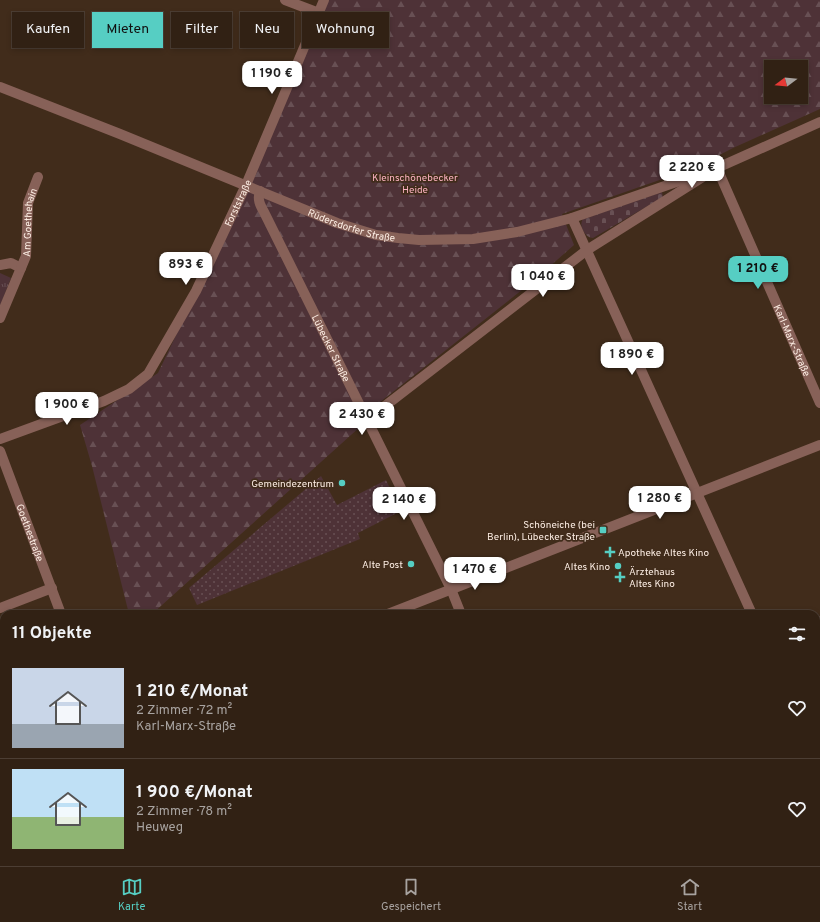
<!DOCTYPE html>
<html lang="de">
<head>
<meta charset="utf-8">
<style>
	body { margin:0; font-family:Overpass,sans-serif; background:#3d2e22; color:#f1f3f6; height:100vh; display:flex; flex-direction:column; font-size:15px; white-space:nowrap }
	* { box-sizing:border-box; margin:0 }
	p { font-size:13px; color:#a8a3a0 }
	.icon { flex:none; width:22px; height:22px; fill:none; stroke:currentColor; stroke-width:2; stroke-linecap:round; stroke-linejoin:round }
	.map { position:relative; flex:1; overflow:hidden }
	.details { position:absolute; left:0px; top:610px; width:820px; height:256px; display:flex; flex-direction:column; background:#312114; border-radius:12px 12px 0 0; box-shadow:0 2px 6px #0003,0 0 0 1px #4c3e34 }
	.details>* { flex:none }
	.banner { position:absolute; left:12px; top:12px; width:400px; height:36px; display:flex; gap:8px }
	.needle { width:26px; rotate:254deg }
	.tools { position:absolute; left:764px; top:60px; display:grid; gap:8px }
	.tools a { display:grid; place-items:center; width:44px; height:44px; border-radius:0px; background:#312114; box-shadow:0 2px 6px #0003,0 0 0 1px #4c3e34; font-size:20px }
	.price { position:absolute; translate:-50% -34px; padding:0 9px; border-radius:8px; background:#fff; color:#222; font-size:13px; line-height:26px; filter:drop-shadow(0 1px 2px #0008) }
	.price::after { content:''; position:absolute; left:50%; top:24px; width:12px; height:9px; margin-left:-6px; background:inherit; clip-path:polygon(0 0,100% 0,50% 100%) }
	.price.on { background:#56cec3; color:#111 }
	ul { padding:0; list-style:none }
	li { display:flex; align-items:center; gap:12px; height:100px; padding:0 12px }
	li+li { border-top:1px solid #4c3e34 }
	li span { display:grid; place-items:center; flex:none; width:112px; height:80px; border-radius:0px; color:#555 }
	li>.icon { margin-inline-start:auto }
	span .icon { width:48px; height:48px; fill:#fffc; stroke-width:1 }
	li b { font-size:17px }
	h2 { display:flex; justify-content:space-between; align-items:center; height:48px; padding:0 12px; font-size:17px }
	.chip { padding:0 14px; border-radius:0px; background:#312114; box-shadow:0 2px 6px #0003,0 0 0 1px #4c3e34; font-size:14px; line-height:36px }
	.chip.on { background:#56cec3; color:#111 }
	.tabs { display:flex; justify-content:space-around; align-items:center; height:56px; border-top:1px solid #4c3e34; background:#312114; font-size:11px; color:#a8a3a0 }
	.tabs a { display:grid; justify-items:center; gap:2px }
	.tabs .on { color:#56cec3 }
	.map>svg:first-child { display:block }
	.grass { fill:url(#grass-tufts) }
	.forest { fill:url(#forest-firs); fill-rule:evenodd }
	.cemetery { fill:url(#cemetery-stones) }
	.park { fill:url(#park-dots) }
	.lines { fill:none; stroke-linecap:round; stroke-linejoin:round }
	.stream { stroke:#220; stroke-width:2.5 }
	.minor { stroke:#876158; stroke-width:10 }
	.poi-dot { fill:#56cec3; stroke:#412c1b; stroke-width:1.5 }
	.labels { text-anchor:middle; stroke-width:3.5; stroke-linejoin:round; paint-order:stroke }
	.park-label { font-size:10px; fill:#fcb3c1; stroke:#412c1b }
	.street-label { font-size:10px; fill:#fdeee4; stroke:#412c1b }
	.poi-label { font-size:10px; fill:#fdeee4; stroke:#412c1b; text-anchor:end }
</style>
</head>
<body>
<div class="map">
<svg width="820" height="866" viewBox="0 0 820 866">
	<defs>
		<pattern id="grass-tufts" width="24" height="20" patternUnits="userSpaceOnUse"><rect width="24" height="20" fill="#4e3237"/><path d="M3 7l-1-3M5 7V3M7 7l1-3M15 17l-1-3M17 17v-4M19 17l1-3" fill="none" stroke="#685054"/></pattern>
		<pattern id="forest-firs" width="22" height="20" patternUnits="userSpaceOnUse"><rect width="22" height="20" fill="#4e3237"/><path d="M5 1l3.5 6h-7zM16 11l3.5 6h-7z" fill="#685054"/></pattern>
		<pattern id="cemetery-stones" width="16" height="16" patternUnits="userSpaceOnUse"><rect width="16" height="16" fill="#4e3237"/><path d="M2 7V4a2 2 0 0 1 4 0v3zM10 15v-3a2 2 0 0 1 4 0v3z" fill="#685054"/></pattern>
		<pattern id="park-dots" width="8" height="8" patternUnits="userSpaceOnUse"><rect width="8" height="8" fill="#4e3237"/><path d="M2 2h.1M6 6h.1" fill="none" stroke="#685054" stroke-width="1.8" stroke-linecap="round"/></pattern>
	</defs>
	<rect width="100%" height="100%" fill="#412c1b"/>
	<!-- grass -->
	<polygon class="grass" points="0,273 11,278 0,306"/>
	<!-- forest -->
	<g class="forest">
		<path d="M326 0H820V109L733 148 694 168 562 214 574 245 532 282 370 410 361 426 152 614H129L92 466 80 425 158 373 278 121ZM771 67H801V97H771Z"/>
		<polygon points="820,758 820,866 786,866 786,862 816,862 816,761"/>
		<polygon points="294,862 371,862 363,866 296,866"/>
	</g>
	<!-- cemetery -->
	<path class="cemetery" d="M662 192 663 197 593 238C585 238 578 225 583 219Z"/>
	<!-- park -->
	<polygon class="park" points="321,476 337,505 386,480 401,511 358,533 360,539 197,605 189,588"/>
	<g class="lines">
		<!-- stream -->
		<g class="stream">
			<polyline points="816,647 820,646"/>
			<polyline points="645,862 645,866"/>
			<polyline points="274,866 280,862"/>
		</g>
		<!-- minor -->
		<g class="minor">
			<polyline points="285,0 319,13"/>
			<path id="s1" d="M0 87 120 134 337 223 376 235 398 238 419 240 473 239 517 232 572 218 717 168"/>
			<path id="s2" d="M717 168 820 403"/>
			<path id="s3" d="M260 191C257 199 260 205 264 212L451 589 461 614"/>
			<polyline points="572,218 752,614"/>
			<polyline points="0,265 11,263 21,268 0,318"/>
			<path id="s4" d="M21 268 26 256 28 203 38 177"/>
			<polyline points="366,420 372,416 587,250 717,168 820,122"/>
			<path id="s5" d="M0 439 104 401 129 389 148 374 196 291 246 185 324 0"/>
			<path id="s6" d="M0 451 61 614"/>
			<polyline points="0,608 52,588"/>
			<polyline points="388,614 820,445"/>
			<polyline points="816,623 820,621"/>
			<polyline points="0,774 4,772"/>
			<polyline points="816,785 820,785"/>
			<polyline points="693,862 693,866"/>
			<polyline points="119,866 136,863"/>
			<polyline points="241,866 246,862"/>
			<polyline points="383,866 391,862"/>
		</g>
	</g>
	<!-- markers -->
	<g class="poi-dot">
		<circle cx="342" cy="483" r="4"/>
		<rect x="599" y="526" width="8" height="8" rx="2"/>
		<path d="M608 546h4v4h4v4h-4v4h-4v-4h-4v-4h4z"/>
		<circle cx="411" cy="564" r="4"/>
		<circle cx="618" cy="566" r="4"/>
		<path d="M618 571h4v4h4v4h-4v4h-4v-4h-4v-4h4z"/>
	</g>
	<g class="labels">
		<!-- park labels -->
		<g class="park-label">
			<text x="415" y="181">Kleinschönebecker<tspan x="415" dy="12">Heide</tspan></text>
		</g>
		<!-- street labels -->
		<g class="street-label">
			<text dy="4" stroke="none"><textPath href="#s5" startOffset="356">Forststraße</textPath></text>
			<text dy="4" stroke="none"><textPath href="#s4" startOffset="47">Am Goethehain</textPath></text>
			<text dy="4" stroke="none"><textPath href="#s1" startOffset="378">Rüdersdorfer Straße</textPath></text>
			<text dy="4" stroke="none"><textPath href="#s2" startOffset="188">Karl-Marx-Straße</textPath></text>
			<text dy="4" stroke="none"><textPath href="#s3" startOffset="174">Lübecker Straße</textPath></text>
			<text dy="4" stroke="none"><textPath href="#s6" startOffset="87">Goethestraße</textPath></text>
		</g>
		<!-- poi labels -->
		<g class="poi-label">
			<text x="334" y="487">Gemeindezentrum</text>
			<text x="595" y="528">Schöneiche (bei<tspan x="595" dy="12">Berlin), Lübecker Straße</tspan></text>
			<text x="618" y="556" text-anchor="start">Apotheke Altes Kino</text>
			<text x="403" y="568">Alte Post</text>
			<text x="610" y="570">Altes Kino</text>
			<text x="629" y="575" text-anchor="start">Ärztehaus<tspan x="629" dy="12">Altes Kino</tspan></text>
		</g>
	</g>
</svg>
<div class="tools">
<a><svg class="needle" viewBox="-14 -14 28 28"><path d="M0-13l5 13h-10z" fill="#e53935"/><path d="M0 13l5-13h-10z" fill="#a8a3a0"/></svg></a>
</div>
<b class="price" style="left:272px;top:95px">1 190 €</b>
<b class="price" style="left:692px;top:189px">2 220 €</b>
<b class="price" style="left:186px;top:286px">893 €</b>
<b class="price on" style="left:758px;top:290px">1 210 €</b>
<b class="price" style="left:543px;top:298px">1 040 €</b>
<b class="price" style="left:632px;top:376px">1 890 €</b>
<b class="price" style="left:67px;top:426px">1 900 €</b>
<b class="price" style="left:362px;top:436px">2 430 €</b>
<b class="price" style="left:660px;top:520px">1 280 €</b>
<b class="price" style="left:404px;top:521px">2 140 €</b>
<b class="price" style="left:475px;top:591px">1 470 €</b>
<div class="banner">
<a class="chip">Kaufen</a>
<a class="chip on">Mieten</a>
<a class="chip">Filter</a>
<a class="chip">Neu</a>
<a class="chip">Wohnung</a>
</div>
<section class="details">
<h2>11 Objekte<svg class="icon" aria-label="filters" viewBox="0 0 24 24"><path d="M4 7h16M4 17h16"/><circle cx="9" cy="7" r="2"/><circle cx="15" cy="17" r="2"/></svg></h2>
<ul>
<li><span style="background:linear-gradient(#c9d6e8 70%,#9aa5b1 0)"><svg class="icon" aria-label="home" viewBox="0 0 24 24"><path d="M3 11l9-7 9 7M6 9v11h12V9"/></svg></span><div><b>1 210 €/Monat</b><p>2 Zimmer · 72 m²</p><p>Karl-Marx-Straße</p></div><svg class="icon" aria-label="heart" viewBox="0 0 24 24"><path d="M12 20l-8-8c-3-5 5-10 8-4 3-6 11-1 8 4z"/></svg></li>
<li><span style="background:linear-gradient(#bfe0f5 60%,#8fb573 0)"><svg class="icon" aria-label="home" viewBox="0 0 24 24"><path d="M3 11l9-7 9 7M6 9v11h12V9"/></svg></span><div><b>1 900 €/Monat</b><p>2 Zimmer · 78 m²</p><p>Heuweg</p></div><svg class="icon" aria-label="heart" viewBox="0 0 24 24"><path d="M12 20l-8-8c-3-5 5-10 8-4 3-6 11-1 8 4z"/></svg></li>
</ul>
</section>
</div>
<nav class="tabs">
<a class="on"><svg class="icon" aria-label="map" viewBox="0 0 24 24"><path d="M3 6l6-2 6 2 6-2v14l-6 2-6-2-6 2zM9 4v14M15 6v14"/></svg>Karte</a>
<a><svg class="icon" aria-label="saved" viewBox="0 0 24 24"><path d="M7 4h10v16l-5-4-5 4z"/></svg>Gespeichert</a>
<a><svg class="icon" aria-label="home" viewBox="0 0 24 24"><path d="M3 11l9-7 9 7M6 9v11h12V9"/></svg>Start</a>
</nav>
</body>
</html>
